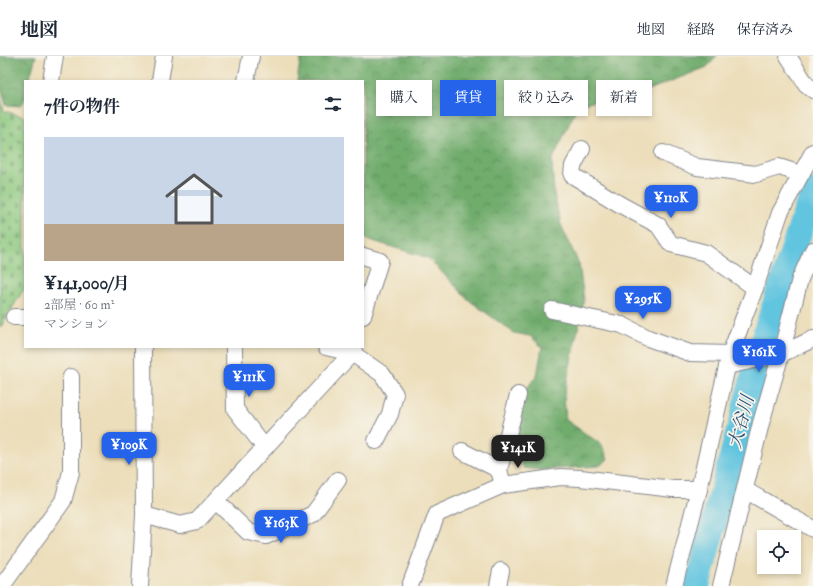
<!DOCTYPE html>
<html lang="ja">
<head>
<meta charset="utf-8">
<style>
	body { margin:0; font-family:"IM FELL Double Pica","Noto Serif JP",serif; background:#f6f6f7; color:#1f2937; height:100vh; display:flex; flex-direction:column; font-size:15px; white-space:nowrap }
	* { box-sizing:border-box; margin:0 }
	p { font-size:13px; color:#747a83 }
	.icon { flex:none; width:22px; height:22px; fill:none; stroke:currentColor; stroke-width:2; stroke-linecap:round; stroke-linejoin:round }
	.map { position:relative; flex:1; overflow:hidden }
	.side { position:absolute; left:24px; top:24px; width:340px; height:268px; display:flex; flex-direction:column; background:#fff; border-radius:0px; box-shadow:0 2px 6px #0003 }
	.side>* { flex:none }
	.hud { position:absolute; left:376px; top:24px; width:377px; height:36px; display:flex; gap:8px }
	.buttons { position:absolute; left:757px; top:474px; display:grid; gap:8px }
	.buttons a { display:grid; place-items:center; width:44px; height:44px; border-radius:0px; background:#fff; box-shadow:0 2px 6px #0003; font-size:20px }
	.price { position:absolute; translate:-50% -34px; padding:0 9px; border-radius:8px; background:#2563eb; color:#fff; font-size:13px; line-height:26px; filter:drop-shadow(0 1px 2px #0008) }
	.price::after { content:''; position:absolute; left:50%; top:24px; width:12px; height:9px; margin-left:-6px; background:inherit; clip-path:polygon(0 0,100% 0,50% 100%) }
	.price.active { background:#222; color:#fff }
	ul { padding:0; list-style:none }
	li { display:grid; align-content:center; gap:8px; height:212px; padding:0 20px }
	li span { display:grid; place-items:center; height:124px; border-radius:0px; color:#555 }
	li>.icon { margin-inline-start:auto }
	span .icon { width:72px; height:72px; fill:#fffc; stroke-width:1 }
	li b { font-size:17px }
	h2 { display:flex; justify-content:space-between; align-items:center; height:48px; padding:0 20px; font-size:17px }
	.tag { padding:0 14px; border-radius:0px; background:#fff; box-shadow:0 2px 6px #0003; font-size:14px; line-height:36px }
	.tag.active { background:#2563eb; color:#fff }
	header { display:flex; align-items:center; gap:24px; box-sizing:border-box; height:56px; padding:0 20px; background:#fff; border-bottom:1px solid #e0e1e3 }
	header strong { font-size:19px }
	nav { display:flex; gap:22px; margin-inline-start:auto; font-size:14px }
	.map>svg:first-child { display:block }
	.forest { fill:url(#forest-crowns); stroke:#466e65 }
	.cemetery { fill:url(#cemetery-stones); stroke:#537b6e }
	.lines { fill:none; stroke-linecap:round; stroke-linejoin:round }
	.river { stroke:#62c5e0; stroke-width:26 }
	.minor-casing { stroke:#84868c; stroke-width:18 }
	.minor { stroke:#fff; stroke-width:16 }
	.labels { text-anchor:middle; stroke-width:3.5; stroke-linejoin:round; paint-order:stroke }
	.water-label { font-size:18px; font-style:italic; fill:#2d547e; stroke:#f7f3e8 }
</style>
</head>
<body>
<header>
<strong>地図</strong>
<nav><a>地図</a><a>経路</a><a>保存済み</a></nav>
</header>
<div class="map">
<svg width="813" height="530" viewBox="0 0 813 530">
	<defs>
		<pattern id="forest-crowns" width="20" height="18" patternUnits="userSpaceOnUse"><rect width="20" height="18" fill="#70ac6c"/><path d="M2 6a3 3 0 1 1 6 0M12 15a3 3 0 1 1 6 0" fill="none" stroke="#5b8c5c"/></pattern>
		<pattern id="cemetery-stones" width="16" height="16" patternUnits="userSpaceOnUse"><rect width="16" height="16" fill="#8bc77d"/><path d="M2 7V4a2 2 0 0 1 4 0v3zM10 15v-3a2 2 0 0 1 4 0v3z" fill="#71a26a"/></pattern>
	</defs>
	<rect width="100%" height="100%" fill="#f7f3e8"/>
	<filter id="ink" filterUnits="userSpaceOnUse"><feTurbulence type="fractalNoise" baseFrequency=".025" numOctaves="2"/><feDisplacementMap in="SourceGraphic" scale="8" xChannelSelector="R" yChannelSelector="G"/><feConvolveMatrix kernelMatrix="1 2 1 2 8 2 1 2 1" color-interpolation-filters="sRGB"/></filter>
	<filter id="wash" filterUnits="userSpaceOnUse"><feTurbulence type="fractalNoise" baseFrequency=".012" numOctaves="4" result="noise"/><feDisplacementMap in="SourceGraphic" scale="16" xChannelSelector="R" yChannelSelector="G"/><feGaussianBlur stdDeviation="0.9" result="paint"/><feColorMatrix in="noise" values="0 0 0 0 0 0 0 0 0 0 0 0 0 0 0 0 0 1.4 0 .05"/><feComposite in="paint" operator="in"/></filter>
	<g filter="url(#wash)">
		<rect width="100%" height="100%" fill="#ecdeba"/>
		<!-- forest -->
		<g class="forest">
			<polygon points="0,0 36,0 29,25 25,25 25,43 21,50 6,49 0,29"/>
			<polygon points="301,0 717,0 707,11 651,33 578,49 552,105 554,138 561,169 579,208 584,244 564,339 566,364 602,389 608,403 599,410 540,414 524,412 515,394 524,335 537,320 542,291 530,280 514,277 470,245 428,202 363,182 363,25 297,25"/>
		</g>
		<!-- cemetery -->
		<polygon class="cemetery" points="0,40 4,55 25,61 25,231 0,272"/>
		<g class="lines">
			<!-- river -->
			<polyline class="river" points="697,530 766,275 813,135"/>
		</g>
	</g>
	<g filter="url(#ink)">
		<g class="lines">
			<defs>
				<g id="minor">
					<polyline points="788,0 806,28 813,34"/>
					<polyline points="51,25 55,0"/>
					<polyline points="160,25 164,0"/>
					<polyline points="246,25 251,0"/>
					<polyline points="582,93 573,110 572,119 621,149 658,169 671,188 706,197 755,232"/>
					<polyline points="663,97 697,111 756,118 779,111 801,118"/>
					<polyline points="363,200 380,205 363,260"/>
					<polyline points="552,254 622,269 648,282 690,297 730,298"/>
					<polyline points="14,261 25,261"/>
					<polyline points="234,291 235,353 265,392"/>
					<polyline points="326,291 352,297 382,318 395,338 390,358 376,385"/>
					<polyline points="727,310 781,298 813,283"/>
					<polyline points="462,395 499,414"/>
					<polyline points="503,429 499,414 518,339"/>
					<polyline points="745,434 813,473"/>
					<polyline points="216,445 248,476 266,480 313,458 338,424"/>
					<polyline points="144,459 180,469 197,465 352,297 354,291"/>
					<polyline points="2,530 63,445 71,416 71,321"/>
					<polyline points="140,530 144,459 143,291"/>
					<polyline points="410,530 437,458 503,429 560,421 580,422 673,433 699,433"/>
					<polyline points="498,530 501,515"/>
					<polyline points="674,530 699,433 730,298 755,232 780,157 813,96"/>
					<polyline points="721,530 761,367 781,298 800,223 813,194"/>
				</g>
			</defs>
			<!-- minor casing -->
			<use href="#minor" class="minor-casing"/>
			<!-- minor -->
			<use href="#minor" class="minor"/>
		</g>
	</g>
	<g class="labels">
		<!-- water labels -->
		<g class="water-label">
			<text transform="translate(741 366) rotate(-75)" y="6">大谷川</text>
		</g>
	</g>
</svg>
<div class="buttons">
<a><svg class="icon" aria-label="locate" viewBox="0 0 24 24"><circle cx="12" cy="12" r="6"/><path d="M12 2v4M12 18v4M2 12h4M18 12h4"/></svg></a>
</div>
<b class="price" style="left:671px;top:163px">¥110K</b>
<b class="price" style="left:643px;top:264px">¥295K</b>
<b class="price" style="left:759px;top:317px">¥161K</b>
<b class="price" style="left:249px;top:342px">¥111K</b>
<b class="price" style="left:129px;top:410px">¥109K</b>
<b class="price active" style="left:518px;top:413px">¥141K</b>
<b class="price" style="left:281px;top:488px">¥163K</b>
<div class="hud">
<a class="tag">購入</a>
<a class="tag active">賃貸</a>
<a class="tag">絞り込み</a>
<a class="tag">新着</a>
</div>
<section class="side">
<h2>7件の物件<svg class="icon" aria-label="filters" viewBox="0 0 24 24"><path d="M4 7h16M4 17h16"/><circle cx="9" cy="7" r="2"/><circle cx="15" cy="17" r="2"/></svg></h2>
<ul>
<li><span style="background:linear-gradient(#c9d6e8 70%,#b9a48a 0)"><svg class="icon" aria-label="home" viewBox="0 0 24 24"><path d="M3 11l9-7 9 7M6 9v11h12V9"/></svg></span><div><b>¥141,000/月</b><p>2部屋 · 60 m²</p><p>マンション</p></div></li>
</ul>
</section>
</div>
</body>
</html>
